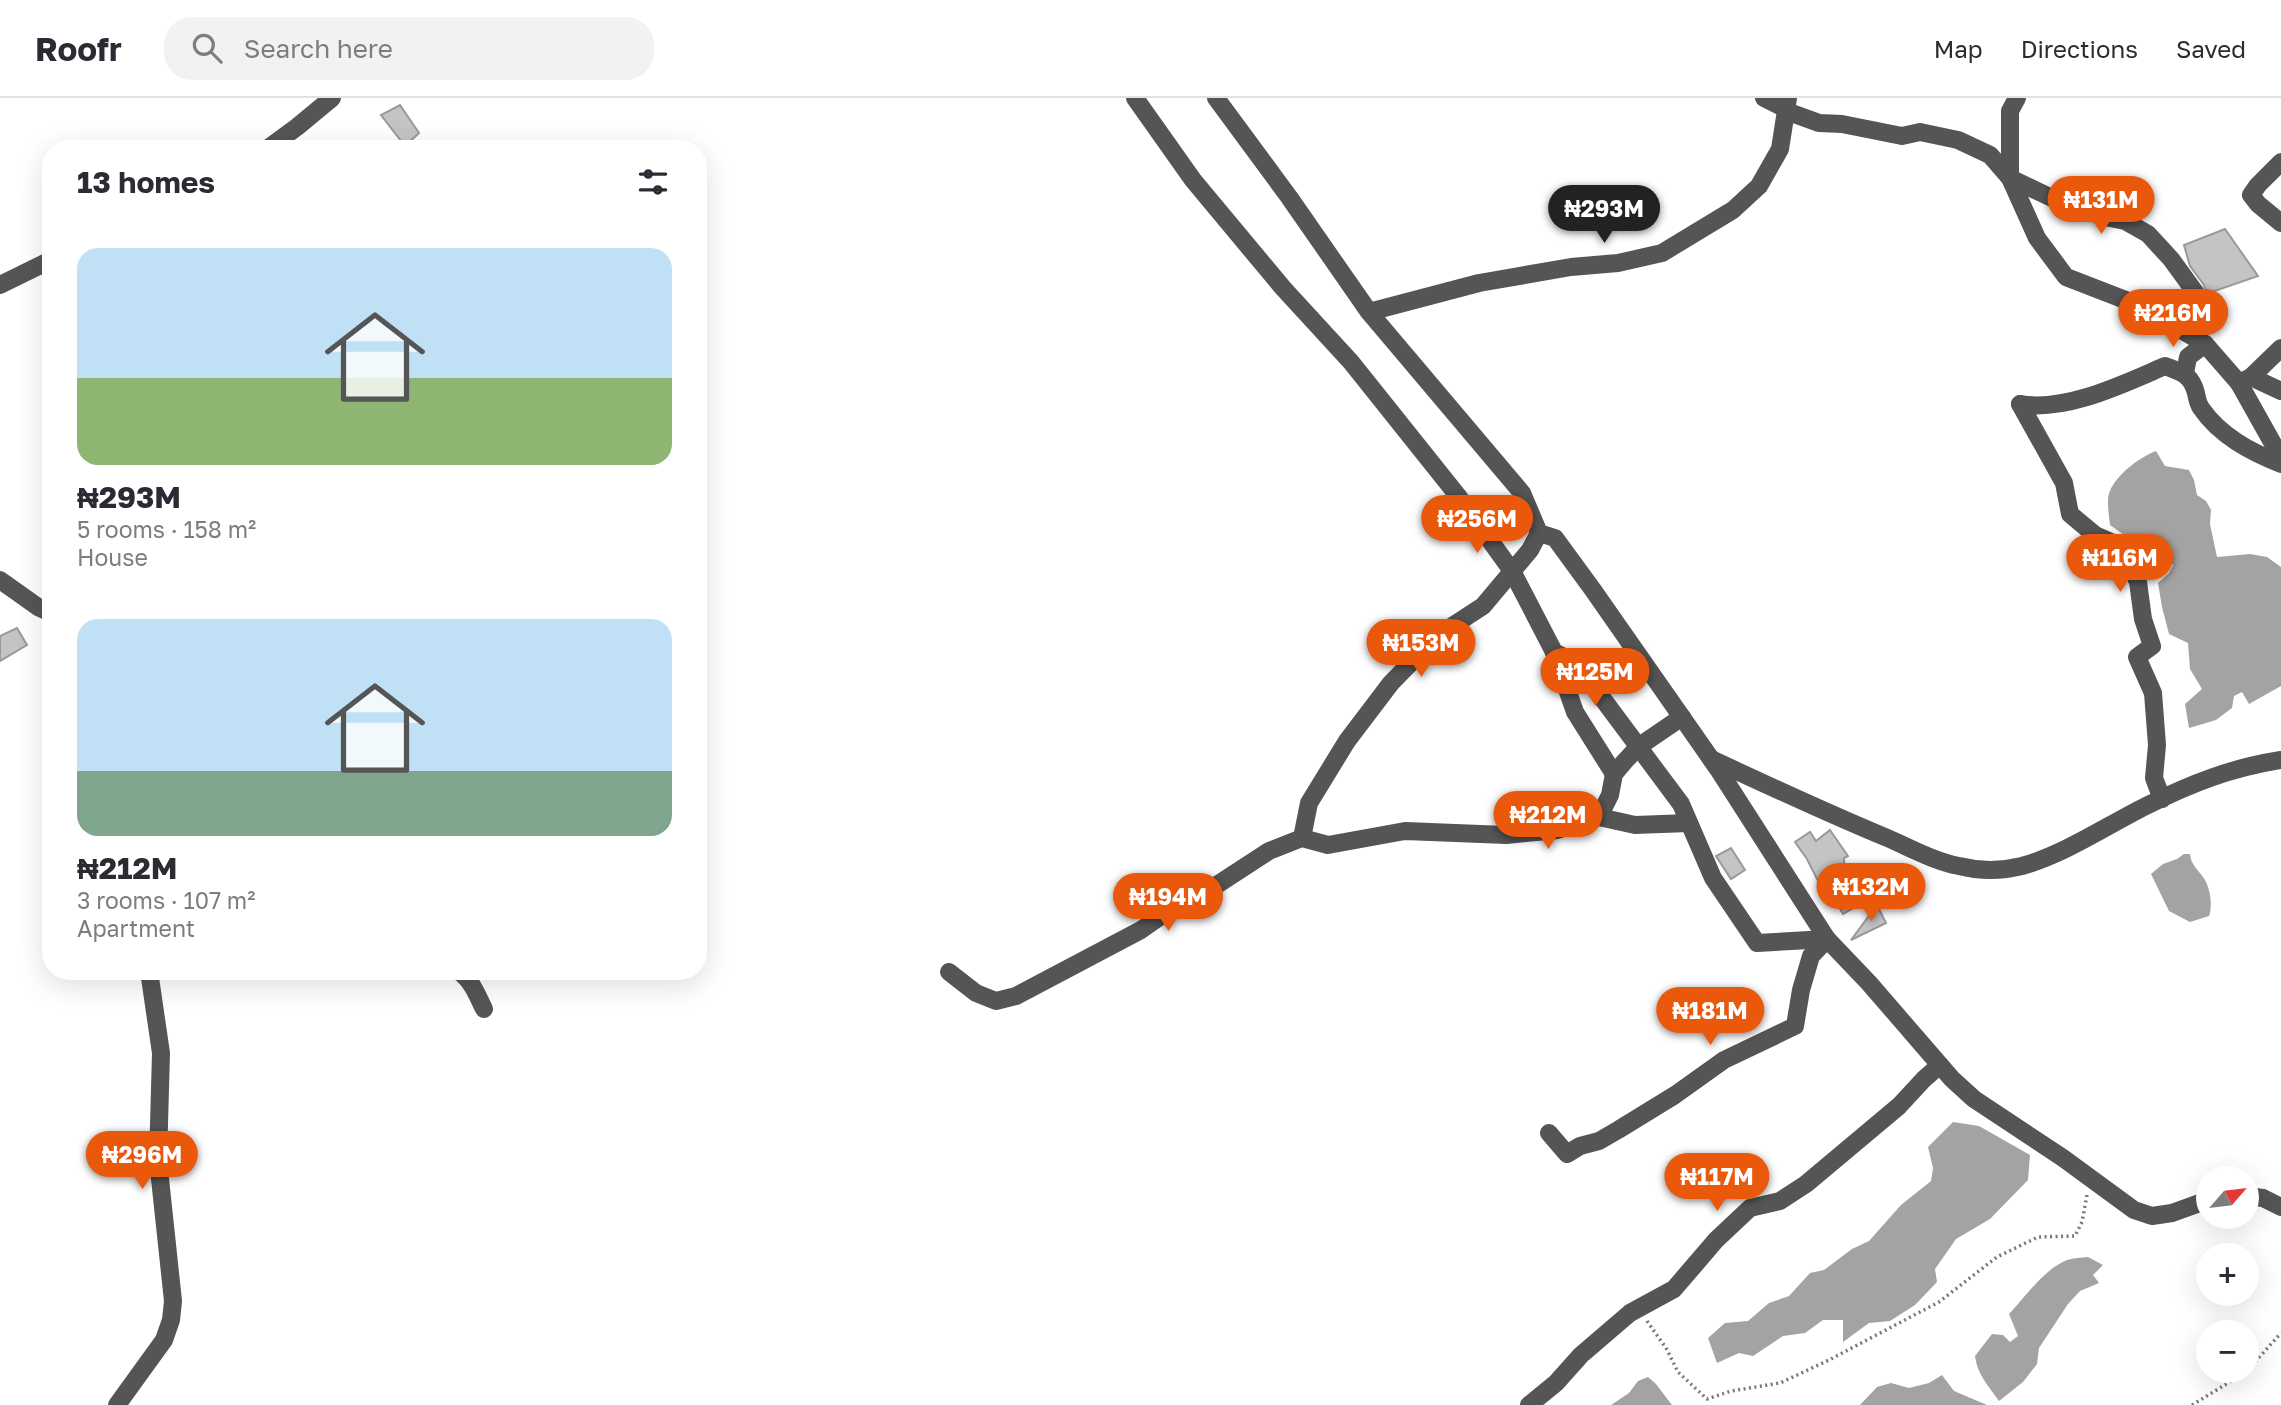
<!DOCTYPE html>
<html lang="en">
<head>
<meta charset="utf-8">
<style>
	body { margin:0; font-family:"Golos Text",sans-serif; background:#f2f2f3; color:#2b2b33; height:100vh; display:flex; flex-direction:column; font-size:26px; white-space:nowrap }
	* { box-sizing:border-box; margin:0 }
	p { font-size:23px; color:#7c7c81 }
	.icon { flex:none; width:38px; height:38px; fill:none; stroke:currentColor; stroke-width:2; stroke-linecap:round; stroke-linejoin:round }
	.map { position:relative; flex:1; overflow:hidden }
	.side { position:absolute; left:42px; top:42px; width:665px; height:840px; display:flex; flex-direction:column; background:#fff; border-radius:28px; box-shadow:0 7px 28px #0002 }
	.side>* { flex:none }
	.needle { width:46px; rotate:62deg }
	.controls { position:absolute; left:2196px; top:1068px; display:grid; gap:14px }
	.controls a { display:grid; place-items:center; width:63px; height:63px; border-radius:50%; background:#fff; box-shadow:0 7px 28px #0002; font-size:35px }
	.price { position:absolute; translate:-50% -60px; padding:0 16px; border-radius:24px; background:#ea580c; color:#fff; font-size:23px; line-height:46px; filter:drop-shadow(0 2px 4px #0008) }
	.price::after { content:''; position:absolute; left:50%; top:42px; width:21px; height:16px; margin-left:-10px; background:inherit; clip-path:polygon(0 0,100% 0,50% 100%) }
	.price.selected { background:#222; color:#fff }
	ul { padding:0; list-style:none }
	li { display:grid; align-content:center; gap:14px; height:371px; padding:0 35px }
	li span { display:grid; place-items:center; height:217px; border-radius:21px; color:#555 }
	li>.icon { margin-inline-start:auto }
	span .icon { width:126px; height:126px; fill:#fffc; stroke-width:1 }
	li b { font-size:30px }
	h2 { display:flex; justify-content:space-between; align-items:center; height:84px; padding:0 35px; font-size:30px }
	header { display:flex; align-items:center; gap:42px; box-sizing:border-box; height:98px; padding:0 35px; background:#fff; border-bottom:2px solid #e1e1e2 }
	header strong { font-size:33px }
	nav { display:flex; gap:38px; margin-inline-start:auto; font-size:24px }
	.search { width:490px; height:63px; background:#f2f2f3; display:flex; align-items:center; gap:18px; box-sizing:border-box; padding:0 24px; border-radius:28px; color:#7c7c81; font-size:26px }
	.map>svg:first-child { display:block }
	.water { fill:#a3a3a3 }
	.building { fill:#c4c4c4; stroke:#999; stroke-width:2 }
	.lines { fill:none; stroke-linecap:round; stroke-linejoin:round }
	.path { stroke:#777; stroke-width:3.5; stroke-dasharray:2 3.5; stroke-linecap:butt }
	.minor { stroke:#555; stroke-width:18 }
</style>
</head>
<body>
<header>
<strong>Roofr</strong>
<div class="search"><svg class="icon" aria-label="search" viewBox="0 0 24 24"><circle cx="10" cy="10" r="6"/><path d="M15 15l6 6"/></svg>Search here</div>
<nav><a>Map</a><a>Directions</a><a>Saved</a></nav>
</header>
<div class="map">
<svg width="2281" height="1307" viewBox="0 0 2281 1307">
	<rect width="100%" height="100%" fill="#fff"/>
	<!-- water -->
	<g class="water">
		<path d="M2156 353 2165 368 2189 372 2194 382 2197 397 2206 403 2211 412 2210 426 2217 459 2250 456 2267 459 2281 469V588L2249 606 2242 594 2234 598 2232 610 2216 622 2189 630 2185 606 2202 591 2190 571 2188 545 2169 536 2162 509 2158 485 2169 475 2173 467 2157 447 2137 446 2110 427C2109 417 2106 401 2110 393 2117 376 2140 359 2156 353Z"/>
		<path d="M2184 756H2190C2191 768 2199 772 2205 782 2210 791 2213 808 2209 818L2190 824 2169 813 2151 776 2163 766 2177 761Z"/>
		<polygon points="1953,1024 1979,1028 2030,1057 2028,1082 1990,1121 1956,1141 1935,1171 1937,1184 1915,1207 1890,1223 1869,1225 1843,1244 1843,1222 1823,1222 1805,1235 1783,1238 1753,1258 1739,1255 1717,1265 1708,1240 1725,1225 1748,1223 1769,1205 1789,1198 1810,1175 1824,1172 1852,1151 1869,1143 1901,1107 1931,1083 1933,1070 1928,1049"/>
		<path d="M2088 1159 2103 1167 2093 1177 2099 1185 2080 1193 2068 1206 2039 1250 2037 1266 2023 1284 1999 1303C1989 1289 1977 1276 1975 1258L1992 1236 2003 1237 2010 1244 2018 1238 2009 1216C2022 1202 2044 1173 2061 1165 2069 1160 2078 1160 2088 1159Z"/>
		<polygon points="1942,1277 1954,1293 1987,1307 1860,1307 1877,1289 1891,1285 1909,1290 1929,1285"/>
		<polygon points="1648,1279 1656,1286 1672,1307 1611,1307 1629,1295 1638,1283"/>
	</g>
	<!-- building -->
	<g class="building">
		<polygon points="400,7 419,35 405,48 381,17"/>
		<polygon points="2225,131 2258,178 2206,196 2204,187 2190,168 2184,147"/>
		<polygon points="17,530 27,547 0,563 0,538"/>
		<polygon points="1830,732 1848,758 1844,760 1845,783 1863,784 1860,794 1865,803 1843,816 1834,800 1828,803 1807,761 1795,744 1810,734 1816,743"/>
		<polygon points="1731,750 1745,772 1731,781 1716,758"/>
		<polygon points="1877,807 1886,825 1851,842"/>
	</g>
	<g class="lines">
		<!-- path -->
		<g class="path">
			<polyline points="1647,1223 1666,1250 1678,1274 1707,1301 1731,1293 1780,1285 1829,1262 1939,1204 1997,1159 2038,1139 2075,1138 2082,1124 2087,1097"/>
			<polyline points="2192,1307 2246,1274 2281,1235"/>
		</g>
		<!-- minor -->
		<g class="minor">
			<polyline points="1135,0 1193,82 1283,190 1351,264 1458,398 1512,473 1554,554 1576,565 1681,706 1713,780 1757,845 1827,841"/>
			<polyline points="1216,0 1289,99 1369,214 1522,395 1539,435 1555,440 1593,492 1718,671 1827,841 1869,885 1952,981 1974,1001 2063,1060 2134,1112 2152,1118 2172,1115 2208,1102"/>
			<polyline points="1764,0 1786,11"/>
			<polyline points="2017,0 2010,13 2010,80 2037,140 2066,179 2141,208 2205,246 2239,285 2251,279 2281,250"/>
			<polyline points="1786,13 1819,25 1842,26 1902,38 1920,34 1958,42 1990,57 2010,80 2054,101 2105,119 2125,123 2148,136 2171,161 2195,194"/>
			<polyline points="267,51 297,29 332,0"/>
			<polyline points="2281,64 2258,87 2251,97 2258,106 2281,125"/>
			<polyline points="0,187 51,162"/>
			<polyline points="1369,214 1479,185 1571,169 1618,165 1662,155 1733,112 1759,88 1780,51 1788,0"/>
			<polyline points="2185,275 2188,259 2205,246"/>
			<polyline points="2251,279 2281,293"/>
			<polyline points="2239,285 2281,360"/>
			<polyline points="2020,306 2064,385 2070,416 2095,437 2113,445 2129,465 2138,484 2143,521 2152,548 2137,559 2153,595 2157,647 2154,680 2162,701"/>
			<path d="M2020 306C2066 314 2123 286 2165 268 2181 274 2191 276 2196 295 2197 300 2198 306 2201 310 2220 338 2251 354 2281 366"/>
			<polyline points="0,482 38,509 51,515"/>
			<polyline points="1554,554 1575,614 1614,676"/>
			<path d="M1711 661C1769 688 1827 715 1885 739 1909 749 1933 763 1959 768 1979 773 2002 773 2022 768 2065 756 2106 728 2146 708 2192 685 2231 670 2281 662"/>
			<polyline points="1599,719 1610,697 1614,676 1625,663 1638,649 1682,619"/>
			<polyline points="1302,740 1309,705 1347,643 1391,585 1437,538 1483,508 1530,452 1539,435"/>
			<path d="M458 873C472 882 477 897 484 911"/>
			<polyline points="949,874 976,895 996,903 1016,898 1141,832 1171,811 1203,796 1269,753 1302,740 1328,747 1405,733 1506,737 1557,732 1599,719 1635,727 1689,725"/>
			<polyline points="1549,1035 1567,1056 1580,1048 1599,1043 1618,1032 1675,997 1724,962 1795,928 1801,892 1811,858 1827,841"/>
			<polyline points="2247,1098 2263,1100 2281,1109"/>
			<polyline points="117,1307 164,1242 171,1222 173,1203 158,1062 161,955 149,873"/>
			<polyline points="1529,1307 1556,1285 1581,1257 1630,1215 1674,1191 1716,1142 1750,1110 1780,1103 1806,1086 1899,1008 1924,981 1940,967"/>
		</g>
	</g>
</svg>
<div class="controls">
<a><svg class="needle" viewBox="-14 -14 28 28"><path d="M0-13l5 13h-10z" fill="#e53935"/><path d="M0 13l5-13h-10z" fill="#7c7c81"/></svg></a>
<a>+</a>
<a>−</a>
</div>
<b class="price" style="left:2101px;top:138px">₦131M</b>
<b class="price selected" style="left:1604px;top:147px">₦293M</b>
<b class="price" style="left:2173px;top:251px">₦216M</b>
<b class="price" style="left:1477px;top:457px">₦256M</b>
<b class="price" style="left:2120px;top:496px">₦116M</b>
<b class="price" style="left:1421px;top:581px">₦153M</b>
<b class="price" style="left:1595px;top:610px">₦125M</b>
<b class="price" style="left:1548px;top:753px">₦212M</b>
<b class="price" style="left:1871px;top:825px">₦132M</b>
<b class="price" style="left:1168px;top:835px">₦194M</b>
<b class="price" style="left:1710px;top:949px">₦181M</b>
<b class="price" style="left:142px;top:1093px">₦296M</b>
<b class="price" style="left:1717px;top:1115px">₦117M</b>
<section class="side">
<h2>13 homes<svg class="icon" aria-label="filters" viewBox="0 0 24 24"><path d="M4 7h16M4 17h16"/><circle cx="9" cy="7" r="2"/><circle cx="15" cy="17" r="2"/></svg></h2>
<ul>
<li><span style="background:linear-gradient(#bfe0f5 60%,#8fb573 0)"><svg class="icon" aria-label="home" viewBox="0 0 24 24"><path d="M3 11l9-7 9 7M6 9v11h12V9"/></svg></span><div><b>₦293M</b><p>5 rooms · 158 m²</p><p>House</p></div></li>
<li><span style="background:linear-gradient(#bfe0f5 70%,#7fa58c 0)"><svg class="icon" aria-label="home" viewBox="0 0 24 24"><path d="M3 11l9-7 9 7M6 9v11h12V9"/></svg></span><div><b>₦212M</b><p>3 rooms · 107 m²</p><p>Apartment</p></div></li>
</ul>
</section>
</div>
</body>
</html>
